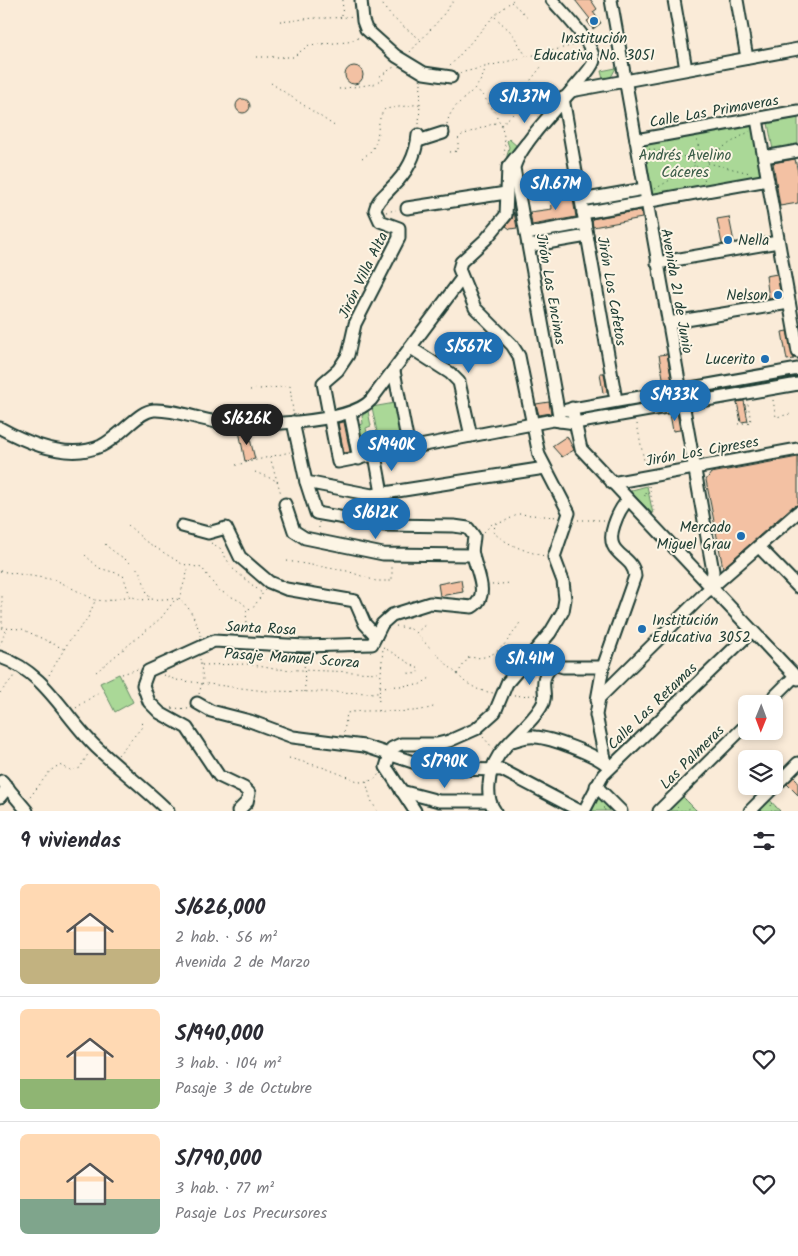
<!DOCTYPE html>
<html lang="es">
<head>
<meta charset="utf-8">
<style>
	body { margin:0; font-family:Kalam,sans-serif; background:#f7f7f7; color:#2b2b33; height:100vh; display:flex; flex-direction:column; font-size:19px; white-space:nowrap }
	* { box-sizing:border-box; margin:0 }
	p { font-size:16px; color:#7c7c81 }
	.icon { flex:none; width:28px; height:28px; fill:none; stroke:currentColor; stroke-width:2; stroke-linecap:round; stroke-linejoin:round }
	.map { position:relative; height:811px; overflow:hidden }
	.side { display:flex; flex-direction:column; background:#fff; flex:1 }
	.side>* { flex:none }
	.needle { width:32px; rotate:181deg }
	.fabs { position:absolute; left:738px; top:695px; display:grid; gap:10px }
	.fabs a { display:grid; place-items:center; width:45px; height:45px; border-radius:8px; background:#fff; box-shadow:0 2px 8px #0003; font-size:25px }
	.price { position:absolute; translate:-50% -42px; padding:0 11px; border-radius:18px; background:#1f6fb2; color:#fff; font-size:16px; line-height:32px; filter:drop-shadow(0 1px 2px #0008) }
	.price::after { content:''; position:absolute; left:50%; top:30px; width:15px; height:11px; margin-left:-8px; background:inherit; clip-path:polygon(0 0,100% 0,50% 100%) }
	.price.current { background:#222; color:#fff }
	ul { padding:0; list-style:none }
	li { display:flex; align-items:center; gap:15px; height:125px; padding:0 20px }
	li+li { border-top:1px solid #e1e1e2 }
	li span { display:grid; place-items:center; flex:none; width:140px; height:100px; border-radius:8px; color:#555 }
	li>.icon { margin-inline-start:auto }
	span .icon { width:60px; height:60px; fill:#fffc; stroke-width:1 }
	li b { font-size:21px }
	h2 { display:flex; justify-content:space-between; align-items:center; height:60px; padding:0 20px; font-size:21px }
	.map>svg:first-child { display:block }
	.green { fill:#aad897; stroke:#648a66 }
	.building { fill:#f3c1a3; stroke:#1f3d34 }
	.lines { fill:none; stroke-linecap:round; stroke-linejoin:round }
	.minor-casing { stroke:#1f3d34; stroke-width:15 }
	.path { stroke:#1f3d34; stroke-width:1; stroke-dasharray:1 4; stroke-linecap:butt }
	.minor { stroke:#fcf5e5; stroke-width:11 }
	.poi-dot { fill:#1f6fb2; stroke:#fcf5e5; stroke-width:2 }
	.labels { text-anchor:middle; stroke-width:4; stroke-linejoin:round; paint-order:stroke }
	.poi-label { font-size:15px; fill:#1f3d34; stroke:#fcf5e5; text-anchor:end }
	.street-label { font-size:15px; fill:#1f3d34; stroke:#fcf5e5 }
	.park-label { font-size:15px; fill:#3b5c48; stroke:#fcf5e5 }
</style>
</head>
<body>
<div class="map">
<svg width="798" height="811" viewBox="0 0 798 811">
	<rect width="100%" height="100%" fill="#faebd8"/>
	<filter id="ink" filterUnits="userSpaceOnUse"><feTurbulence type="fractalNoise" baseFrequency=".02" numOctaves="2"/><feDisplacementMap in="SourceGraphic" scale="10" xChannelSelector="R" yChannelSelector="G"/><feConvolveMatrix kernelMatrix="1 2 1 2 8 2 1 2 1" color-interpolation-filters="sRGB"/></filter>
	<g filter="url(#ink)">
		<!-- green -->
		<g class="green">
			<polygon points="616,68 611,77 603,79 601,71"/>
			<polygon points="798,118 798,146 773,150 768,123"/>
			<polygon points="753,124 763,177 649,197 640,144"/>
			<polygon points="509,139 518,147 505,165 509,147 507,141"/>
			<polygon points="789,375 790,381 692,399 691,392"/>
			<polygon points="652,398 653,406 587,418 585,410"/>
			<polygon points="395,403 403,443 380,447 372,407"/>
			<polygon points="368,411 371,426 366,428 369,442 374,442 375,448 364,450 359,425 363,424 362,416"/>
			<polygon points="647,486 653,514 631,492 632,490"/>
			<polygon points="119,674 133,702 115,712 100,683"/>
			<polygon points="599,793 617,811 592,811"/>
			<polygon points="681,795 697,811 666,811"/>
			<polygon points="768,798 780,811 755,811"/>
		</g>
		<!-- building -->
		<g class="building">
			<polygon points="575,0 591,0 597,9 593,12 601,23 593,29 587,21 590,19"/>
			<circle cx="354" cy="75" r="9"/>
			<circle cx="243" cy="106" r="7"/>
			<polygon points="795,159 798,172 798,203 780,206 773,163"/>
			<polygon points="572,194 576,217 532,225 530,212 552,209 551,198"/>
			<polygon points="641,210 642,218 593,227 592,219"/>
			<polygon points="514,212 517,228 510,229 506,226 512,219"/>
			<polygon points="729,217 734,242 722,244 717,219"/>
			<polygon points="777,274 781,297 769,299 766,276"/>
			<polygon points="787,331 794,359 787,360 782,332"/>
			<polygon points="667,354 672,381 664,383 659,355"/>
			<polygon points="600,373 604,373 607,392 603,393"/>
			<polygon points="744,401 748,421 741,422 737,402"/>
			<polygon points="549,402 551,413 539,415 536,404"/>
			<polygon points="677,413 680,430 673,431 670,414"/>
			<polygon points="344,422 350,452 344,453 338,423"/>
			<polygon points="239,431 248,431 255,459 245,461"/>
			<polygon points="567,436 574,450 562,457 552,446"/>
			<polygon points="798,457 798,505 793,506 723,568 706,480 711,473"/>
			<polygon points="458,580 461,580 463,592 440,596 438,584"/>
			<polygon points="794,777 798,781 798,795 787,784"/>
		</g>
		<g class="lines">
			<defs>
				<g id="minor">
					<polyline points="361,0 363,21 366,29 396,56 424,73 451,77"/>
					<path d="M552 0C564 14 592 41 594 60 594 73 521 137 514 168L560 421"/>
					<polyline points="611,0 713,571 711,588"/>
					<polyline points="674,0 686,69"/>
					<polyline points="737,0 747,58"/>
					<polyline points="571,91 798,49"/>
					<polyline points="563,98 616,400"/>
					<polyline points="757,119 798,352"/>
					<path d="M418 135C416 157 407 173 391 188 384 196 377 200 375 210L380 221 399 228V238L355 324 348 355 338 370 323 383 338 462 553 420 575 423 798 384"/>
					<polyline points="636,140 798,111"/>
					<polyline points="418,141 443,133"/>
					<polyline points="764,157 798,151"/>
					<polyline points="581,200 644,189"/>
					<polyline points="407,208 506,193"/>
					<polyline points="583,213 768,180"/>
					<polyline points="526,234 585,223"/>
					<polyline points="529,246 587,236"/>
					<polyline points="657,263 778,242"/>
					<polyline points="668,323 789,303"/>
					<polyline points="411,348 450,373 459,382 471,436"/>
					<polyline points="394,371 409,449"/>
					<polyline points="572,408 581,449 798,679"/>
					<polyline points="567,410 798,369"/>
					<polyline points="350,413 359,459"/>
					<path d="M0 428C29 444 69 460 101 446 109 442 116 436 123 430 132 423 142 411 154 410 174 409 197 419 217 422 249 427 350 424 371 400L462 278"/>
					<polyline points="375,455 382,493"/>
					<polyline points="306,482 372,495 545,468"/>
					<polyline points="612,483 798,449"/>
					<polyline points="285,504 294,531 305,538 383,554 473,555"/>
					<polyline points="182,526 208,533 226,528 240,557 269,582 286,589 355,601 365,624 376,636"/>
					<polyline points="759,547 798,587"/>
					<path d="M0 657C45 672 64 716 96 747 119 769 145 788 168 811"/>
					<path d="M597 700 603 667 635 576C633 553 603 557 614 525 617 516 621 507 628 500"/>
					<polyline points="197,703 211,711 250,721 293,737 364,746 422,765 449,769 502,770 580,811"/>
					<polyline points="767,704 795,676"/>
					<path d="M512 741C520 739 527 736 535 737 552 738 594 754 607 765"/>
					<polyline points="606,763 596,715 599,698 705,593 798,512"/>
					<polyline points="2,781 27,811"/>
					<polyline points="596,786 621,811"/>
					<polyline points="401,791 439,801 489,801"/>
					<polyline points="0,797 8,787"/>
					<path d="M238 811 247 802 249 793 244 788 219 776 187 728 160 713 149 702 143 685 148 671 214 641 305 646 372 644 382 624 392 615 430 603 472 607C491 596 476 571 473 555 471 549 474 542 474 536L468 528 454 526 385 525 316 513 306 482 293 422"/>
					<polyline points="415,811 386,767 392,748 401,744 437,744 449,741 476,729 495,712 507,683 550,633 563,611 565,599 563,581 554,557 569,513 539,455 519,356 512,345 475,308 459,269 461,262 486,239 506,215 508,167 527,143"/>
					<path d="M495 811C489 803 488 795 489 785 491 747 523 736 541 707 551 692 534 683 554 664L563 667H603"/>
					<polyline points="584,811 603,775 752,631"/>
					<polyline points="659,811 746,725"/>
					<polyline points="750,811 798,763"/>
				</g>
			</defs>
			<!-- minor casing -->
			<use href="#minor" class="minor-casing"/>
			<!-- path -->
			<g class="path">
				<path d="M382 0C381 12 411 32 420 39"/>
				<polyline points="511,2 529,18"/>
				<polyline points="342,16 343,0"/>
				<polyline points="495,17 512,33 526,56"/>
				<path d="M280 21C289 22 295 20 304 19 320 17 337 19 353 16"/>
				<polyline points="410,52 440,19 454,0"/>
				<polyline points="257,57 293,57 309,45 348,42 360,37"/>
				<polyline points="450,66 494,16 513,0"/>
				<polyline points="460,73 575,45"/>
				<polyline points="271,83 336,127"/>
				<path d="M476 88C492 105 509 130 504 155"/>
				<polyline points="339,89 374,84 383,80 380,76 394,67"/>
				<polyline points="419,124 421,83"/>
				<path d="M447 124C451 99 482 94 485 67"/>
				<polyline points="501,125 513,114 520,94 541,67"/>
				<polyline points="697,140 700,154"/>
				<polyline points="649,149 694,159"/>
				<polyline points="450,152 458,151 458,139 462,135 498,122"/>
				<circle cx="701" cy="161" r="7"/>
				<polyline points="707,157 750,131"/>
				<path d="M362 158C386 144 372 124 385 109L420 104"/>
				<polyline points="708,163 750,173"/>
				<polyline points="702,169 705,182"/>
				<polyline points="655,189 695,165"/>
				<polyline points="386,212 396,210"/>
				<polyline points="250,390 290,386 293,412"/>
				<polyline points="773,400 776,417 791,414"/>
				<polyline points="637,424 645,466"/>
				<polyline points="738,424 751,422 748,404"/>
				<polyline points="270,457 281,494"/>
				<polyline points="236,465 290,452"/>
				<polyline points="255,472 277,481"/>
				<polyline points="649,486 654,511"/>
				<polygon points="646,493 647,496 645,496 644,494"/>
				<polyline points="578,520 604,520"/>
				<polyline points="319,522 319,531"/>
				<polyline points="496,523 503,522 519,514 557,517"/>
				<polyline points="128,525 145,541 182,564 202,568 218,590 240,601 248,608"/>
				<path d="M484 532 493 523H496L493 532C507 545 527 552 545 556"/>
				<polyline points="211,543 220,548 232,568 263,594"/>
				<path d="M105 544C113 553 134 563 139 571 145 580 144 591 151 599 160 600 169 598 176 599 190 602 197 625 201 636"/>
				<polyline points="85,555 99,568 123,575 130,596 141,600 151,599"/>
				<polyline points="287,561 347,571 376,581 392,581 392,564"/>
				<polyline points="0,571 56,580 95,600 106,601 130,596"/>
				<polyline points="492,585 510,583"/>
				<polyline points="179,599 189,567"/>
				<polyline points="396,626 411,629 465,682 479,690 493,693"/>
				<polyline points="2,628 22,629 64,649"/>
				<polyline points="245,632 247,609 253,608 265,590"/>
				<polyline points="416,633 427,623"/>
				<polyline points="0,646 5,632 2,624 2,596"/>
				<polyline points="383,647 419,669 417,674 407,673"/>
				<polyline points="304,656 305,692"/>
				<polyline points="202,665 248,664 274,669 381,673"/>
				<polyline points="96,672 161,618 174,601"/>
				<polyline points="122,674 138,669"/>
				<path d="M457 674 469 657C496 662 508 641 521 621"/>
				<polyline points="49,675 69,641 87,620 95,601"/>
				<polyline points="163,675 176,680 265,691 380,693"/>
				<polyline points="380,687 419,685 430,678"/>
				<polyline points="0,693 15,675"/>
				<polyline points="199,694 203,679 200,659"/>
				<polyline points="514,696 535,695"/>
				<polyline points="76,708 99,692"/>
				<polyline points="172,708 189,709"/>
				<polyline points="378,711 383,648"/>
				<path d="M344 732 347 713C376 707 407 717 436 706"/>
				<polyline points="483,737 492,747"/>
				<polyline points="118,755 142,727 141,720"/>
				<polyline points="289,758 325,768 360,782 374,780 379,774"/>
				<polyline points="366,782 371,800 377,811"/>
				<polyline points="30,797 50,771 59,765 73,771 80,768 88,754"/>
				<polyline points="685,799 697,811"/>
				<polyline points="772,803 780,811"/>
				<polyline points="770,805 772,811"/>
				<polyline points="677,807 682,811"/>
				<polygon points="603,808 605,808 606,810 604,810"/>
				<polyline points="684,811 692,807"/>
			</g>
			<!-- minor -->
			<use href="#minor" class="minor"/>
		</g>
	</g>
	<!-- markers -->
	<g class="poi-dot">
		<circle cx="594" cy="21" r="5"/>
		<circle cx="728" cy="240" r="5"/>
		<circle cx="778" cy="295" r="5"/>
		<circle cx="765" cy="359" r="5"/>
		<circle cx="741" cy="536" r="5"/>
		<circle cx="642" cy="629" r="5"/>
	</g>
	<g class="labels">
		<!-- poi labels -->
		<g class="poi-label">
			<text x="594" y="43" text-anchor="middle">Institución<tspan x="594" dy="17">Educativa No. 3051</tspan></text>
			<text x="738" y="245" text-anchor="start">Nella</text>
			<text x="768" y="300">Nelson</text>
			<text x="755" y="364">Lucerito</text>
			<text x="731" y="532">Mercado<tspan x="731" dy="17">Miguel Grau</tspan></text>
			<text x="652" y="625" text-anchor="start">Institución<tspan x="652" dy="17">Educativa 3052</tspan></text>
		</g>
		<!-- street labels -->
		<g class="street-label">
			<text transform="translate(714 111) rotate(-10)" y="5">Calle Las Primaveras</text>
			<text transform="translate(363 275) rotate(-64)" y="5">Jirón Villa Alta</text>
			<text transform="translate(551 289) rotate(80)" y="5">Jirón Las Encinas</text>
			<text transform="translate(612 291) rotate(80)" y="5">Jirón Los Cafetos</text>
			<text transform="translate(677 291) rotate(80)" y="5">Avenida 21 de Junio</text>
			<text transform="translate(702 451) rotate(-10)" y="5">Jirón Los Cipreses</text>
			<text transform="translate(261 628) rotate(3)" y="5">Santa Rosa</text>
			<text transform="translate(292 658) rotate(4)" y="5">Pasaje Manuel Scorza</text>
			<text transform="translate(652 706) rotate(-44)" y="5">Calle Las Retamas</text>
			<text transform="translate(692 757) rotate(-45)" y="5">Las Palmeras</text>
		</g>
		<!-- park labels -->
		<g class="park-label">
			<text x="685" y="160">Andrés Avelino<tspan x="685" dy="17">Cáceres</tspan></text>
		</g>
	</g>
</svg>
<div class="fabs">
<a><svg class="needle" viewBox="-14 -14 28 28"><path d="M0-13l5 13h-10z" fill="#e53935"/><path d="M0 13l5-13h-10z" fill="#7c7c81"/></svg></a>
<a><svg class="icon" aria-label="layers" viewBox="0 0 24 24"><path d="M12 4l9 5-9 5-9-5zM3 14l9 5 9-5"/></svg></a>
</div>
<b class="price" style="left:525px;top:124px">S/1.37M</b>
<b class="price" style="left:556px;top:211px">S/1.67M</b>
<b class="price" style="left:469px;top:374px">S/567K</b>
<b class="price" style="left:675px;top:422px">S/933K</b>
<b class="price current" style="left:247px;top:446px">S/626K</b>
<b class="price" style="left:392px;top:472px">S/940K</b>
<b class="price" style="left:376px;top:540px">S/612K</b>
<b class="price" style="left:530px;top:686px">S/1.41M</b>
<b class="price" style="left:445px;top:789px">S/790K</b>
</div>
<section class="side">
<h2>9 viviendas<svg class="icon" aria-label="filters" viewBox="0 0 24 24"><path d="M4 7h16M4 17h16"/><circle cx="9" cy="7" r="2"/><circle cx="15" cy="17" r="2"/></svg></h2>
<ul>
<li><span style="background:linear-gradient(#ffd9b3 65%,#c2b280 0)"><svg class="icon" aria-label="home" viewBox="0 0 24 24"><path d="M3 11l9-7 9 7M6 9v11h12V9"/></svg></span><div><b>S/626,000</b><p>2 hab. · 56 m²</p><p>Avenida 2 de Marzo</p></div><svg class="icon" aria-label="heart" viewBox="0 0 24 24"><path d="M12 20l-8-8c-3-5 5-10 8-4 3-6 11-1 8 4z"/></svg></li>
<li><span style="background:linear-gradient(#ffd9b3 70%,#8fb573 0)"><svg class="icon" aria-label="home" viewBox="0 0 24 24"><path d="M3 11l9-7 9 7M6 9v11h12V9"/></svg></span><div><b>S/940,000</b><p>3 hab. · 104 m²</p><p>Pasaje 3 de Octubre</p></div><svg class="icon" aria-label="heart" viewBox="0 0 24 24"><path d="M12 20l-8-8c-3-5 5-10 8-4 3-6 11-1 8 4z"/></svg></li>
<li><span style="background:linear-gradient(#ffd9b3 65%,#7fa58c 0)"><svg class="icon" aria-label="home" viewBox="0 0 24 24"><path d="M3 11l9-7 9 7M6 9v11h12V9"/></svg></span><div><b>S/790,000</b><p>3 hab. · 77 m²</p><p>Pasaje Los Precursores</p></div><svg class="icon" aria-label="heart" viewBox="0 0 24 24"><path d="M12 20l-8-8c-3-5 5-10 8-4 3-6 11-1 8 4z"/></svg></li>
</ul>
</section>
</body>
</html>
